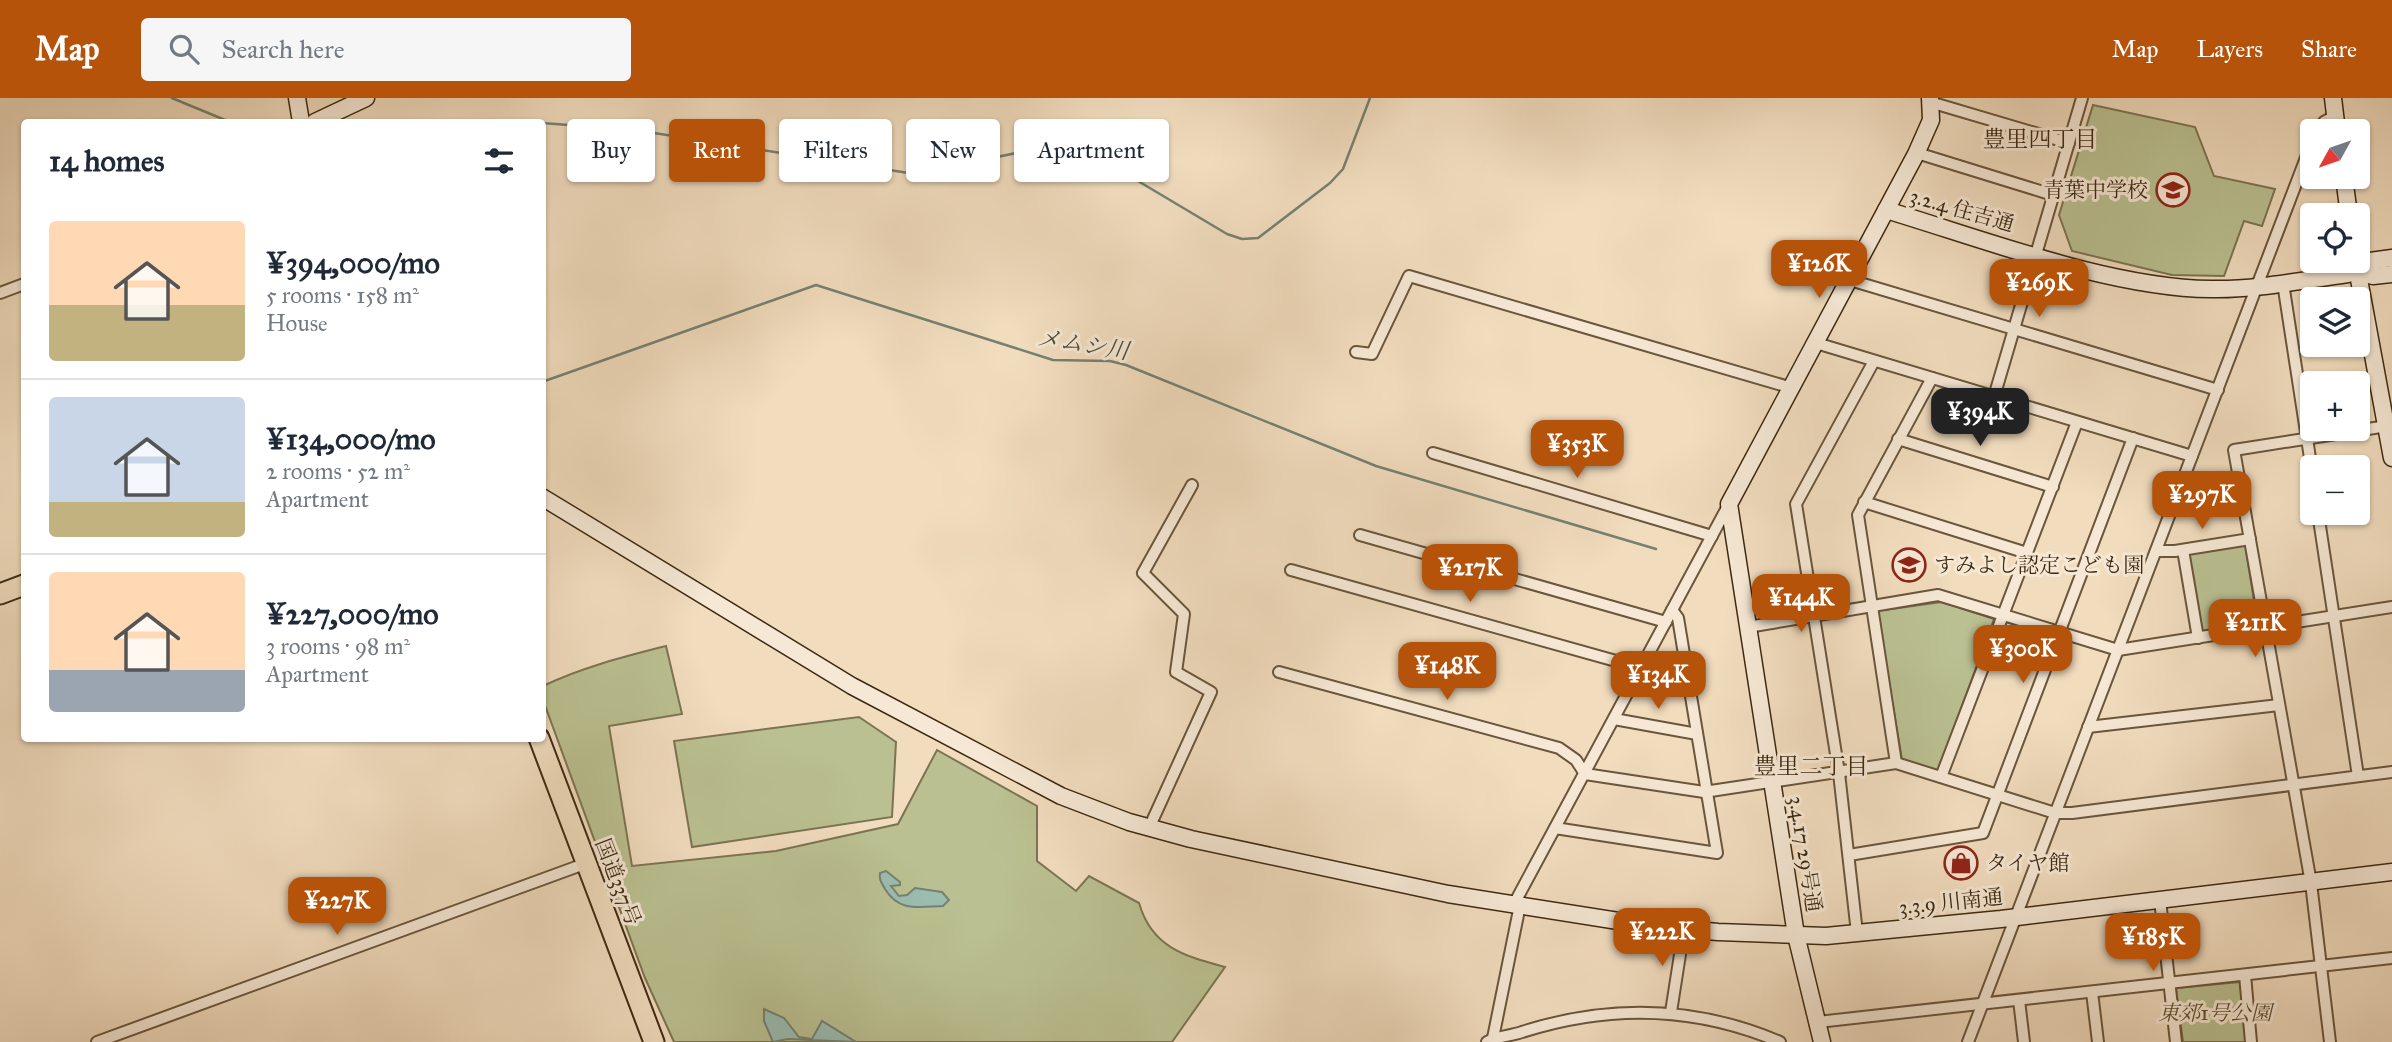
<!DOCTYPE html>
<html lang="en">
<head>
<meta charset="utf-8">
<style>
	body { margin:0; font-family:"IM FELL Great Primer","Noto Serif JP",serif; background:#f6f6f7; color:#1f2937; height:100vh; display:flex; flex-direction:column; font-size:26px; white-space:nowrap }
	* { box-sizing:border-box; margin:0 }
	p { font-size:23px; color:#747a83 }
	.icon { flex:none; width:38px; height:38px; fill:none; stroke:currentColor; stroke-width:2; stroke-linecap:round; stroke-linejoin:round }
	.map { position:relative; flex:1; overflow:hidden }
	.side { position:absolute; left:21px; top:21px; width:525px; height:623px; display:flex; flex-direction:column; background:#fff; border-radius:7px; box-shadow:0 2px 5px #0004 }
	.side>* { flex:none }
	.guide { position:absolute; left:567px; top:21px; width:665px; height:63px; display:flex; gap:14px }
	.needle { width:46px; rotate:230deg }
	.buttons { position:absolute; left:2300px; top:21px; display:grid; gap:14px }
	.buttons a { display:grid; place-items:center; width:70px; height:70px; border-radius:7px; background:#fff; box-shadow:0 2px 5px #0004; font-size:35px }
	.price { position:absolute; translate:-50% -60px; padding:0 16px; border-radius:14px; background:#b45309; color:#fff; font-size:23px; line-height:46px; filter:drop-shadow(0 2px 4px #0008) }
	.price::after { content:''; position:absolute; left:50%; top:42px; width:21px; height:16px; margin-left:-10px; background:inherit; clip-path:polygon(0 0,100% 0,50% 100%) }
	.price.current { background:#222; color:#fff }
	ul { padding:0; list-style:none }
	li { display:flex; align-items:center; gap:21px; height:175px; padding:0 28px }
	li+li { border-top:2px solid #e0e1e3 }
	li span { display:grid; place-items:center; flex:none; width:196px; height:140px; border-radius:7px; color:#555 }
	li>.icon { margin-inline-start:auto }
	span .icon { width:84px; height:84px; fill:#fffc; stroke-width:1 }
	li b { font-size:30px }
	h2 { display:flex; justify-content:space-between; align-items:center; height:84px; padding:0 28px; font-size:30px }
	.chip { padding:0 24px; border-radius:7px; background:#fff; box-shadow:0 2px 5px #0004; font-size:24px; line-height:63px }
	.chip.current { background:#b45309; color:#fff }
	header { display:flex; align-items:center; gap:42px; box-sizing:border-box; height:98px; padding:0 35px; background:#b45309; color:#fff }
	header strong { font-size:33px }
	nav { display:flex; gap:38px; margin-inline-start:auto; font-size:24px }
	.search { width:490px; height:63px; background:#f6f6f7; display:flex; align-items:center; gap:18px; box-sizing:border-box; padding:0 24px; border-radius:7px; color:#747a83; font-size:26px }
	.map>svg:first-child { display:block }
	.green { fill:#bac091; stroke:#7c7451; stroke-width:2 }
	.water { fill:#9bbcb1; stroke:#758171; stroke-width:2 }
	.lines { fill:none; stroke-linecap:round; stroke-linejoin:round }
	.stream { stroke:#758171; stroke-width:2.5 }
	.street-casing { stroke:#6a563c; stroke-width:14 }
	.secondary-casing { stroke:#3d2911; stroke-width:19 }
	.highway-casing { stroke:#3d2911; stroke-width:23 }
	.street { stroke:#f6e8d5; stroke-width:10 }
	.secondary { stroke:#f6e8d5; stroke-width:16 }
	.highway { stroke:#f1dcbe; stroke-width:19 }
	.labels { text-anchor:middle; stroke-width:6; stroke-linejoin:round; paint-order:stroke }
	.poi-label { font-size:21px; fill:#3d2911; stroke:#f6e8d5; text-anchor:start }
	.street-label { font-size:21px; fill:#3d2911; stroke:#f6e8d5 }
	.park-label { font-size:21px; font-style:italic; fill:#5c4f31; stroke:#f6e8d5 }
	.neighbourhood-label { font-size:23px; fill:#3d2911; stroke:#f6e8d5 }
	.water-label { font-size:23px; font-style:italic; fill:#544e39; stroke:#f6e8d5 }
</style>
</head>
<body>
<header>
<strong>Map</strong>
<div class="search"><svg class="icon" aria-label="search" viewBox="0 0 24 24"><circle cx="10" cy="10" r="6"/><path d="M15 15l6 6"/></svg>Search here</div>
<nav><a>Map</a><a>Layers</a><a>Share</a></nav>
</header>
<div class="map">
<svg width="2392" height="944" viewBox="0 0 2392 944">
	<rect width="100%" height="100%" fill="#f1dcbe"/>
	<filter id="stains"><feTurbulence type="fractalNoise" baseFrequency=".00286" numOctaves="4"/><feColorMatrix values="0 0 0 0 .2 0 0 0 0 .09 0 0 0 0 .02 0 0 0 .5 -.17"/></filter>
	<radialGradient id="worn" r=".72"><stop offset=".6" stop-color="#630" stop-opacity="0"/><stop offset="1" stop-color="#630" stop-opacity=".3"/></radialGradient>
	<!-- green -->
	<g class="green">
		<polygon points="2093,7 2195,29 2214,78 2275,91 2262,128 2244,123 2224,178 2172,177 2072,153 2059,117"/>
		<polygon points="2245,446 2258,528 2202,537 2187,454"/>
		<polygon points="1942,504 1994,521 1938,673 1902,662 1877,513"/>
		<path d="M666 548 682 616 609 628 632 768 776 753 898 726 937 652 1037 708V763L1076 793 1089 778 1139 805C1152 850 1185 858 1225 869L1172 944H674L645 880 543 602V588C583 569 623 559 666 548Z"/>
		<polygon points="859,619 896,644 892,719 692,749 674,643"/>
		<polygon points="2240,884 2246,944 2183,944 2176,890"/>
	</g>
	<!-- water -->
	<g class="water">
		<path d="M886 773 900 784V787L891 788 899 798 907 797 915 790 942 794 949 802 943 808C918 809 899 814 885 791 881 784 879 782 880 775Z"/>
		<polygon points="764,911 784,920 799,939 812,941 822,923 856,944 788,941 773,944 764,923"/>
	</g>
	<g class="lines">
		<!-- stream -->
		<g class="stream">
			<polyline points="172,0 230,24"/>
			<polyline points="542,25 635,32 915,76 1050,48 1072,48 1096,58 1227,136 1242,141 1258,140 1330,85 1343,71 1370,0"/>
			<polyline points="542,284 816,187 1053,262 1110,263 1126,267 1376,368 1656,451"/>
			<polyline points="0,485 24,476"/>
		</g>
		<defs>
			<g id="street">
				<polyline points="1930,4 2069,45"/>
				<polyline points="2318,33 2324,24 2335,18"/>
				<polyline points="1917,55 2053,97"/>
				<polyline points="1850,182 2218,292"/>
				<polyline points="2283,185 2312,373"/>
				<polyline points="0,195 24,186"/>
				<polyline points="1816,245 2192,358"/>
				<polyline points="1356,254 1372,256 1409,178 1792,290"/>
				<polyline points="1994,299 2082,0"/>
				<polyline points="1898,341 2053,389"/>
				<polyline points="1433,355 1712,438"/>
				<polyline points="1864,404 2027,455"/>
				<polyline points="2318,415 2358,678"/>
				<polyline points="1360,437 1666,524"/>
				<polyline points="2183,452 2198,540"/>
				<polyline points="2156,453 2175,453 2250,441"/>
				<polyline points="1291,472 1641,570"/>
				<polyline points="1748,529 1938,497 2118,552 2392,509"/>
				<polyline points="1279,574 1559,650 1576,662 1585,676 1704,694 1896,665 2055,715 2072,715 2392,674"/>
				<polyline points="1614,621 1697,636"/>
				<polyline points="2088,629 2279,607"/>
				<polyline points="1896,665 1858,417 1932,280"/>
				<polyline points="1941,679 2077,324"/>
				<polyline points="1149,730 1211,594 1176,574 1184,516 1143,475 1192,387"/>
				<polyline points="1555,730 1717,755 1678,520 1672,512"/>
				<polyline points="1849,757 1983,735 2133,340"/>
				<polyline points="2160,802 2176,944"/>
				<polyline points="1514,806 1729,406"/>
				<polyline points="1857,835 1839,675 1796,406 1874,263"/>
				<polyline points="2245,877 2251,944"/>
				<polyline points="2092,894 2098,944"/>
				<polyline points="2019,902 2024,944"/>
				<polyline points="1671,914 1684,831"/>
				<polyline points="1818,924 2392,860"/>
				<polyline points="1493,940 1520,807"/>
				<polyline points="97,944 587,765"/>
				<path d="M1487 944C1497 938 1511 938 1522 934 1609 906 1696 908 1780 944"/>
				<polyline points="1968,944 2312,44"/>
				<polyline points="2330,944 2311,785 2234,352 2387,328"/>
			</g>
			<g id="secondary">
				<polyline points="297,0 301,24"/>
				<polyline points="2333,0 2337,33"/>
				<polyline points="315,24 366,0"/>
				<polyline points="2344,79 2349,117"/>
				<path d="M1886 112C1983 141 2110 190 2211 191 2256 192 2303 182 2348 176L2357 173 2370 163 2392 160"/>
				<polyline points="2356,165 2392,360"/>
				<polyline points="2357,173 2373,178 2392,176"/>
				<polyline points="542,399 852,588 1061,698 1129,724 1191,741 1448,796 1650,828 1718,834 1826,838 2001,821 2392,774"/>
				<polyline points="1822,944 1796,837 1729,406 1916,56 1931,22 1930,0"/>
			</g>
			<g id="highway">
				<polyline points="0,496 24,487"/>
				<polyline points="539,640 654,944"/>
			</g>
		</defs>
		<!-- street casing -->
		<use href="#street" class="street-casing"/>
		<!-- secondary casing -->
		<use href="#secondary" class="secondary-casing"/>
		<!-- highway casing -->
		<use href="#highway" class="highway-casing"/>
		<!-- street -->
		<use href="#street" class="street"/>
		<!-- secondary -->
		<use href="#secondary" class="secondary"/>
		<!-- highway -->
		<use href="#highway" class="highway"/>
	</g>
	<!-- icons -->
	<defs>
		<symbol id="school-ring" viewBox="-11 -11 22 22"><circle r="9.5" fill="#f6e8d5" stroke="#8f2418" stroke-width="1.5"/><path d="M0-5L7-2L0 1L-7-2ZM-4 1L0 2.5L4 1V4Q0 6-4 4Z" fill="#8f2418"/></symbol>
		<symbol id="shop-ring" viewBox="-11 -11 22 22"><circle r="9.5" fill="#f6e8d5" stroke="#8f2418" stroke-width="1.5"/><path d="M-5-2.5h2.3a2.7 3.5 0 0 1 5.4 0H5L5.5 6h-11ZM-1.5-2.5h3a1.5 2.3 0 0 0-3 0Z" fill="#8f2418"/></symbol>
	</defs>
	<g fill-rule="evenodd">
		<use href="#school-ring" x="2154" y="73" width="38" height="38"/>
		<use href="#school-ring" x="1890" y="448" width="38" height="38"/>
		<use href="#shop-ring" x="1942" y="746" width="38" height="38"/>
	</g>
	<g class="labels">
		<!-- poi labels -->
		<g class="poi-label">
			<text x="2148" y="99" text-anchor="end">青葉中学校</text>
			<text x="1934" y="474">すみよし認定こども園</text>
			<text x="1986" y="772">タイヤ館</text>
		</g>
		<!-- street labels -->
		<g class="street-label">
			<text transform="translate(1962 112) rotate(16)" y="7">3.2.4 住吉通</text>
			<text transform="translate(1805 756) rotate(81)" y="7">3.4.17 29号通</text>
			<text transform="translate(618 784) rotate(69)" y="7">国道337号</text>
			<text transform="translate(1951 804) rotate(-6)" y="7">3.3.9 川南通</text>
		</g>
		<!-- park labels -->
		<g class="park-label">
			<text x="2215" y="922">東郊1号公園</text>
		</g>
		<!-- neighbourhood labels -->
		<g class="neighbourhood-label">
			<text x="2040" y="49">豊里四丁目</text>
			<text x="1811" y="676">豊里二丁目</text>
		</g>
		<!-- water labels -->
		<g class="water-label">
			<text transform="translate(1083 246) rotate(9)" y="8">メムシ川</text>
		</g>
	</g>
	<rect width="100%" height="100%" filter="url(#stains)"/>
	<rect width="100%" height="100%" fill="url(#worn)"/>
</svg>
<div class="buttons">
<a><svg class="needle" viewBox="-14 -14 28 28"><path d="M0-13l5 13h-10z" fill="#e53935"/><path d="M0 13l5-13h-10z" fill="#747a83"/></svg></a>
<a><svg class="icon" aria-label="locate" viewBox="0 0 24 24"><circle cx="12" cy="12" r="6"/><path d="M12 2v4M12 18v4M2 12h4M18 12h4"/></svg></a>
<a><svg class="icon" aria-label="layers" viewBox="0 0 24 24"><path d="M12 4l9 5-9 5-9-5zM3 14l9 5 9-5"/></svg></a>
<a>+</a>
<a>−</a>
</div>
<b class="price" style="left:1819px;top:202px">¥126K</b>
<b class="price" style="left:2039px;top:221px">¥269K</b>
<b class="price current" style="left:1980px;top:350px">¥394K</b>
<b class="price" style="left:1577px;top:382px">¥353K</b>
<b class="price" style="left:2202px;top:433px">¥297K</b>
<b class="price" style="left:1470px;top:506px">¥217K</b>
<b class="price" style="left:1801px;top:536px">¥144K</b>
<b class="price" style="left:2255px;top:561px">¥211K</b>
<b class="price" style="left:2023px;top:587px">¥300K</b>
<b class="price" style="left:1447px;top:604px">¥148K</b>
<b class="price" style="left:1658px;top:613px">¥134K</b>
<b class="price" style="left:337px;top:839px">¥227K</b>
<b class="price" style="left:1662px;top:870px">¥222K</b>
<b class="price" style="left:2153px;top:875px">¥185K</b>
<div class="guide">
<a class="chip">Buy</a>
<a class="chip current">Rent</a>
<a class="chip">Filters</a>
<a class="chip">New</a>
<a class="chip">Apartment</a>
</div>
<section class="side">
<h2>14 homes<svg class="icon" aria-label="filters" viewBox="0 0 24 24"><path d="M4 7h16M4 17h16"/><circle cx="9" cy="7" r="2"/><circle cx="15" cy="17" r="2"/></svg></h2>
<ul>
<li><span style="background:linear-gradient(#ffd9b3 60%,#c2b280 0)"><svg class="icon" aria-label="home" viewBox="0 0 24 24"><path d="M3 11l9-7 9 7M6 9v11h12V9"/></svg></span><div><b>¥394,000/mo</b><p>5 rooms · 158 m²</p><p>House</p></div></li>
<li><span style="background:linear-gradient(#c9d6e8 75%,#c2b280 0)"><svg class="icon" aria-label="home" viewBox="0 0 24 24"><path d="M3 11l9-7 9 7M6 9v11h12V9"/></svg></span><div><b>¥134,000/mo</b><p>2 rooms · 52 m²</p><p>Apartment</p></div></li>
<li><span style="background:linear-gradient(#ffd9b3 70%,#9aa5b1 0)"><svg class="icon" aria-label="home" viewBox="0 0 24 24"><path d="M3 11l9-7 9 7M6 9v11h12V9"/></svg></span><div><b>¥227,000/mo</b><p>3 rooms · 98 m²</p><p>Apartment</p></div></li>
</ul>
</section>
</div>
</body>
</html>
